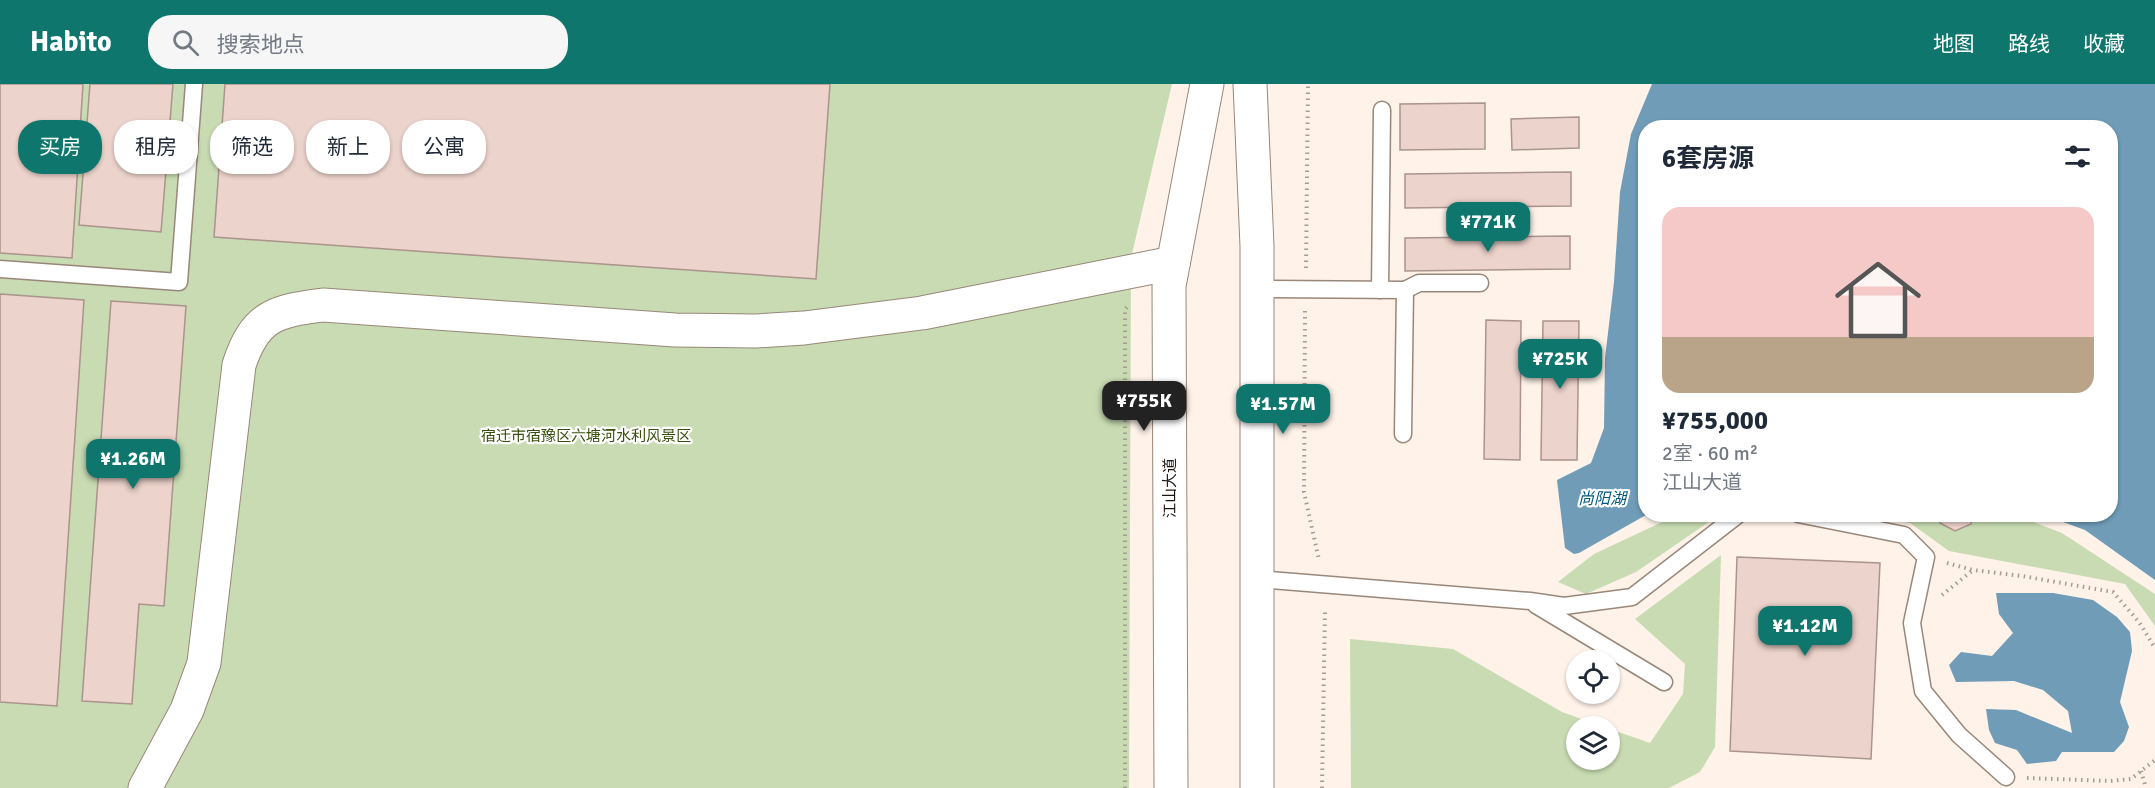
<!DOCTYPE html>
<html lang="zh">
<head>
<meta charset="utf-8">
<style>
	body { margin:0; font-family:Signika,"Noto Sans SC",sans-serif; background:#f6f6f7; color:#1f2937; height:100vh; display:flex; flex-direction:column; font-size:22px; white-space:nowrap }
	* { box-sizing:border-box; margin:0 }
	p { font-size:20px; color:#747a83 }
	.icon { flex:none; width:33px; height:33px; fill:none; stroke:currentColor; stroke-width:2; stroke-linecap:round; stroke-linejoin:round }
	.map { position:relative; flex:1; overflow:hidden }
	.panel { position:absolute; left:1638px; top:36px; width:480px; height:402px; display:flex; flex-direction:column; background:#fff; border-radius:24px; box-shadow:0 2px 4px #0004 }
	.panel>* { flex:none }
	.top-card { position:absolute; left:18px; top:36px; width:570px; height:54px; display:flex; gap:12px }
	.tools { position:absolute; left:1566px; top:566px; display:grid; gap:12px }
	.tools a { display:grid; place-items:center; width:54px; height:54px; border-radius:50%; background:#fff; box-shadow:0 2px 4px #0004; font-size:30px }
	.price { position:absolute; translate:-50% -51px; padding:0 14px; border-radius:12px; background:#0f766e; color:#fff; font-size:20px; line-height:39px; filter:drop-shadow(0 2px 3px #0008) }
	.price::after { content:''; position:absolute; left:50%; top:36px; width:18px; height:14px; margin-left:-9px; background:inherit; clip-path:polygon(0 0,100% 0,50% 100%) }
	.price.active { background:#222; color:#fff }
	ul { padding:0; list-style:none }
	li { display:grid; align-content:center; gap:12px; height:318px; padding:0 24px }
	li+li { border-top:2px solid #e0e1e3 }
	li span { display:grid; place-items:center; height:186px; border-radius:18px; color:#555 }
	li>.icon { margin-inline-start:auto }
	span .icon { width:108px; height:108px; fill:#fffc; stroke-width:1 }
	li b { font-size:26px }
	h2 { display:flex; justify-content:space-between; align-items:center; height:72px; padding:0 24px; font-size:26px }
	.pill { padding:0 21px; border-radius:24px; background:#fff; box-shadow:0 2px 4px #0004; font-size:21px; line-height:54px }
	.pill.active { background:#0f766e; color:#fff }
	header { display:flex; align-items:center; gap:36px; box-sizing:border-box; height:84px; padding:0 30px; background:#0f766e; color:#fff }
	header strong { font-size:28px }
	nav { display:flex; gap:33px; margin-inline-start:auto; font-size:21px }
	.search { width:420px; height:54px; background:#f6f6f7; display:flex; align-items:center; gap:15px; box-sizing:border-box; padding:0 21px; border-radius:24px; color:#747a83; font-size:22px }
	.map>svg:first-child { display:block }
	.green { fill:#c8dbb2 }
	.water { fill:#709cb8 }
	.building { fill:#ecd3cb; stroke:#ab948d; stroke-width:1.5 }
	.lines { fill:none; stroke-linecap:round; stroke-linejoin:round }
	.service-casing { stroke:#998779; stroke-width:19 }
	.minor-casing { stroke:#998779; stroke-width:35 }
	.secondary-casing { stroke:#998779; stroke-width:35 }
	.path { stroke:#a79c95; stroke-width:4; stroke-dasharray:1.5 4.5; stroke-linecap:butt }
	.service { stroke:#fff; stroke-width:16 }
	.minor { stroke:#fff; stroke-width:33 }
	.secondary { stroke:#fff; stroke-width:33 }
	.labels { text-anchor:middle; stroke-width:4.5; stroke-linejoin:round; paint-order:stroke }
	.park-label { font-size:15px; fill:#374f0d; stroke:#fff }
	.street-label { font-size:15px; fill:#1c1510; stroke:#fff }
	.water-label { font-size:16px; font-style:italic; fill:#02567d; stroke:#fff }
</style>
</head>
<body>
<header>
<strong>Habito</strong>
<div class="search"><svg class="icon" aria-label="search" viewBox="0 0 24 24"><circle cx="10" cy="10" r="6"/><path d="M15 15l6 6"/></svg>搜索地点</div>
<nav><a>地图</a><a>路线</a><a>收藏</a></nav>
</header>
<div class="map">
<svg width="2155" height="704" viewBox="0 0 2155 704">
	<rect width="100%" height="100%" fill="#fef2e9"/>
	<!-- green -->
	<g class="green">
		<polygon points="0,0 1172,0 1131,174 1129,704 0,704"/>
		<polygon points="1677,431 1719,431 1636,488 1586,510 1558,498 1594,470"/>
		<polygon points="1867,431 2015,431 2062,449 2155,510 2155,542 2125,500 1949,467 1910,439"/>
		<polygon points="1721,471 1715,663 1700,688 1669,704 1351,704 1350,555 1453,565 1562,628 1601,642 1576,642 1576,675 1610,675 1610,645 1650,659 1683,610 1685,580 1635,535"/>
	</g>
	<!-- water -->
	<g class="water">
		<polygon points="1652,0 2155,0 2155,496 2085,446 2044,431 2110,430 2110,44 1646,44 1646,431 1579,469 1574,470 1565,464 1557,396 1591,379 1604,344 1605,274 1614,198 1620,108 1631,50"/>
		<polygon points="1996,509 2053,509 2093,516 2117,533 2130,548 2132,567 2120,618 2129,643 2124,657 2114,668 2062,668 2056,677 2027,680 2017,666 1995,659 1989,646 1986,625 2016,626 2072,649 2068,627 2043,606 2014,597 1956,598 1949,581 1961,568 1992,572 2013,549 1999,530"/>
	</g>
	<!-- building -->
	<g class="building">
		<polygon points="0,0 83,0 72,174 0,169"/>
		<polygon points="90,0 173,0 161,148 79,141"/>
		<polygon points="225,0 830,0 816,195 214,153"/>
		<polygon points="1485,19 1485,65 1400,66 1400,20"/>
		<polygon points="1579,33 1579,64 1512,66 1511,35"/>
		<polygon points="1571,88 1571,122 1405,124 1405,90"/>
		<polygon points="1570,152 1570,185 1405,187 1405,154"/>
		<polygon points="0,210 84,216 57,622 0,618"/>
		<polygon points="111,217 186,222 164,522 139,520 132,620 82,617"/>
		<polygon points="1486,236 1521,237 1520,376 1484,375"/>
		<polygon points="1543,237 1579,237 1577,376 1541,376"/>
		<polygon points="1940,430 1972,430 1971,440 1955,447 1940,439"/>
		<polygon points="1737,473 1880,479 1871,675 1730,667"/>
	</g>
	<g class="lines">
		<defs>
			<g id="service">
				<polyline points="0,185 179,198 194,0"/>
				<polyline points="1257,205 1405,206 1403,350"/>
				<polyline points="1380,206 1382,26"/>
				<polyline points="1405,206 1419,199 1480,199"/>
				<polyline points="1798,430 1904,451 1926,473 1912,539 1923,607 1959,651 2006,693"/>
				<polyline points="1257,495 1530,517 1564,522 1632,513 1739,430"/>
				<polyline points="1536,521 1664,598"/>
			</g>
			<path id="minor" d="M145 704 187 626 204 579 239 281C255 232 275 227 323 221L675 246 756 247 804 244 922 229 1173 179"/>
			<g id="secondary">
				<polyline points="1250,0 1257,162 1257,704"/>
				<polyline points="1171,704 1169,202 1207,0"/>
			</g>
		</defs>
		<!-- service casing -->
		<use href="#service" class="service-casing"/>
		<!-- minor casing -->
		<use href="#minor" class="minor-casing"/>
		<!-- secondary casing -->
		<use href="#secondary" class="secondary-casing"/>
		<!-- path -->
		<g class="path">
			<polyline points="1306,184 1308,0"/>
			<polyline points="1305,227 1304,408 1319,476"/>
			<polyline points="1947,479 1973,486 2022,492 2113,508 2139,538 2155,564"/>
			<polyline points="1942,511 1973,486"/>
			<polyline points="2141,687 2146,704"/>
			<polyline points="2027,694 2110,697 2131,695 2155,676"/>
			<polyline points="1125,704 1125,225 1129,221"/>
			<polyline points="1322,704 1325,525"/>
		</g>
		<!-- service -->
		<use href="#service" class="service"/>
		<!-- minor -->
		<use href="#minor" class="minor"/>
		<!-- secondary -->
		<use href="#secondary" class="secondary"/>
	</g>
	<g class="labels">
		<!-- park labels -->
		<g class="park-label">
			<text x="586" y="357">宿迁市宿豫区六塘河水利风景区</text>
		</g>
		<!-- street labels -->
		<g class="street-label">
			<text transform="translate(1170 404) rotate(-90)" y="5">江山大道</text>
		</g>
		<!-- water labels -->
		<g class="water-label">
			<text x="1602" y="420">尚阳湖</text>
		</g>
	</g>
</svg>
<div class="tools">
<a><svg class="icon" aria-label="locate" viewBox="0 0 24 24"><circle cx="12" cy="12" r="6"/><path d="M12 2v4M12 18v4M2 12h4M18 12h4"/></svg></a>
<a><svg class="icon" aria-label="layers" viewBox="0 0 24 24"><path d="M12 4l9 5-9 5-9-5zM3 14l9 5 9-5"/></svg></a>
</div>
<b class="price" style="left:1488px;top:169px">¥771K</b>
<b class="price" style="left:1560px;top:306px">¥725K</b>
<b class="price active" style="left:1144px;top:348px">¥755K</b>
<b class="price" style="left:1283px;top:351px">¥1.57M</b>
<b class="price" style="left:133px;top:406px">¥1.26M</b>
<b class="price" style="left:1805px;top:573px">¥1.12M</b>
<div class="top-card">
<a class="pill active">买房</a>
<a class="pill">租房</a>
<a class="pill">筛选</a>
<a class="pill">新上</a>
<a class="pill">公寓</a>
</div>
<section class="panel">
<h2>6套房源<svg class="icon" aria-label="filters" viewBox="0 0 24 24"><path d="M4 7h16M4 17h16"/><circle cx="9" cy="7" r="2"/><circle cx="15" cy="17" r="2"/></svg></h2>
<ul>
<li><span style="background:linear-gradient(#f6c9c9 70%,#b9a48a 0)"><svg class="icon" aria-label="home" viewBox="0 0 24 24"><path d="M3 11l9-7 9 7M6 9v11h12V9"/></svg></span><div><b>¥755,000</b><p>2室 · 60 m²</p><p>江山大道</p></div></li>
</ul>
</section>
</div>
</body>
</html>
